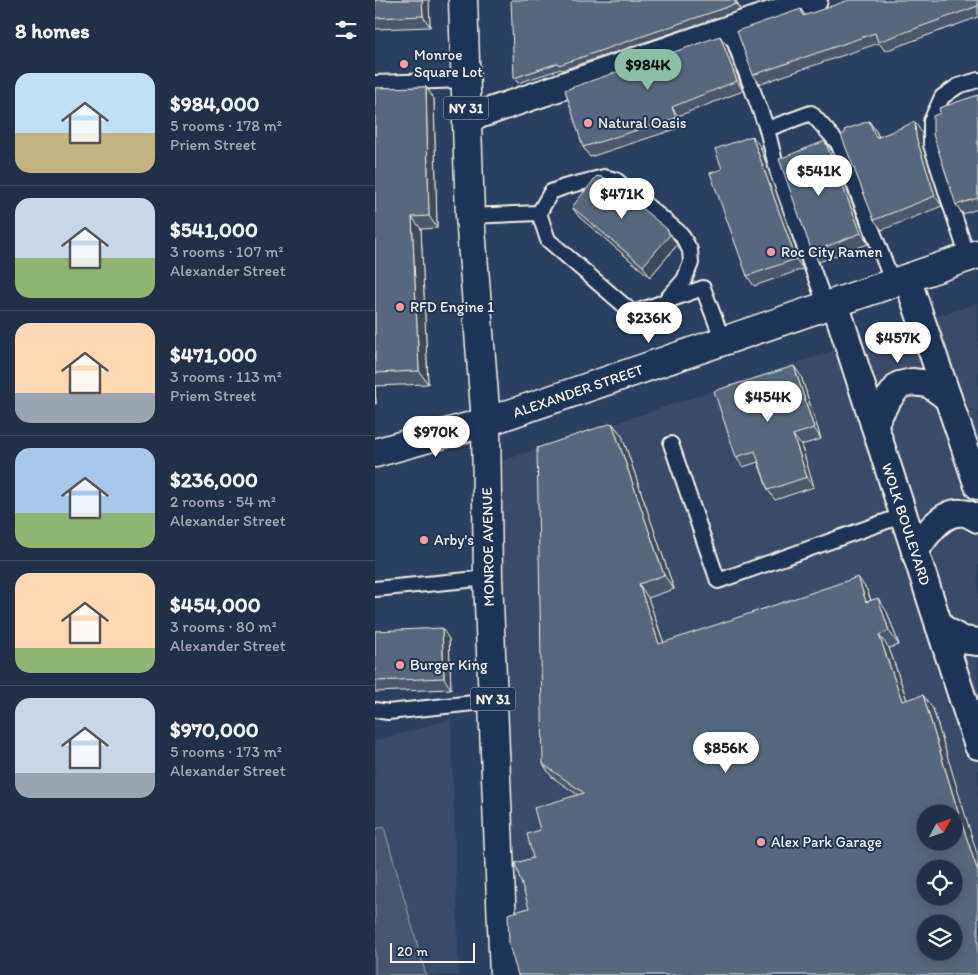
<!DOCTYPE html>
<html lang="en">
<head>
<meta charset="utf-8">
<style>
	body { margin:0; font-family:Itim,sans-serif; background:#28384f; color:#f1f3f6; height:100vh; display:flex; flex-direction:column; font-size:19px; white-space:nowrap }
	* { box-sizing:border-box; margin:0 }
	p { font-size:16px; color:#a2a9b4 }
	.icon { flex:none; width:28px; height:28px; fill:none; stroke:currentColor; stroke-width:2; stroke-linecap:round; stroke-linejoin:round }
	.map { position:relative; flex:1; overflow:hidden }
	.sheet { display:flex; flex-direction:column; background:#203048; width:375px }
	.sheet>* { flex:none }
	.needle { width:32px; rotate:50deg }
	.buttons { position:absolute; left:542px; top:805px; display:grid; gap:10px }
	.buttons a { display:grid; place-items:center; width:45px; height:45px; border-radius:50%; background:#203048; box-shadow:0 2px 12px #0003,0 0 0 1px #3d4b60; font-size:25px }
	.scale { position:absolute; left:15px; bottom:12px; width:85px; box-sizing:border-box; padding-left:5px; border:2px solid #f4f1e8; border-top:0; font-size:14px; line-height:18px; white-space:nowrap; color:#f4f1e8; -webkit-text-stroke:4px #1d3557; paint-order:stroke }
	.price { position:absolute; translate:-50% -42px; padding:0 11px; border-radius:18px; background:#fff; color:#222; font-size:16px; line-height:32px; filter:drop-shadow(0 1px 2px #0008) }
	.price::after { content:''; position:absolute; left:50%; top:30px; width:15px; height:11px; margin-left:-8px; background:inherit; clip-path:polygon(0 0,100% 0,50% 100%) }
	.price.active { background:#8abfa5; color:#111 }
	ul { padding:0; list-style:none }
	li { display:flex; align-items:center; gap:15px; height:125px; padding:0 15px }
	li+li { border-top:1px solid #3d4b60 }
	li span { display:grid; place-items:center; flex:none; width:140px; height:100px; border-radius:15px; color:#555 }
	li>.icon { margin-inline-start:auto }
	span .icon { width:60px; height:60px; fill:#fffc; stroke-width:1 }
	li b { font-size:21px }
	h2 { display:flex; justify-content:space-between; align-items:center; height:60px; padding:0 15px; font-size:21px }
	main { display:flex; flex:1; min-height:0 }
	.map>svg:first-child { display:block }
	.built { fill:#374c69; fill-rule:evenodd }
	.green { fill:#445771; stroke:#9ca4ac }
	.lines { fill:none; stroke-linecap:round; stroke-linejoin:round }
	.lane-casing { stroke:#f4f1e8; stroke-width:18 }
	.street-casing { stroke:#f4f1e8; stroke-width:30 }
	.secondary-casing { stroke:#f4f1e8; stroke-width:31 }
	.primary-casing { stroke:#f4f1e8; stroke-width:31 }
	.lane { stroke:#1d3557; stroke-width:14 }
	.street { stroke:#1d3557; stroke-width:26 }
	.secondary { stroke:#1d3557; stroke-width:28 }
	.primary { stroke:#1d3557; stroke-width:28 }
	.wall { fill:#4a596c; stroke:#f4f1e8 }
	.shaded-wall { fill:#3c4858; stroke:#f4f1e8 }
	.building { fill:#56677d; stroke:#f4f1e8; fill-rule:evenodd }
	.poi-dot { fill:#ff9aa2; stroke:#1d3557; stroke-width:2 }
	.labels { text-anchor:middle; stroke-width:4; stroke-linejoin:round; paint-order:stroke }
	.shield { fill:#1d3557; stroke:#b4b9bc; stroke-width:1 }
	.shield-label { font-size:14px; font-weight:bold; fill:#f4f1e8 }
	.poi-label { font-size:15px; fill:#f4f1e8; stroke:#1d3557; text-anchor:start }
	.street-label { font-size:15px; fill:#f4f1e8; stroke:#1d3557 }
</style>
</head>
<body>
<main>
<section class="sheet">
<h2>8 homes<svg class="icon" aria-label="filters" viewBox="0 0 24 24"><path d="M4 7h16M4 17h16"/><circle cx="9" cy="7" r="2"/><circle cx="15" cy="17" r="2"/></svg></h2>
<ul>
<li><span style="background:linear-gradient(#bfe0f5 60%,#c2b280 0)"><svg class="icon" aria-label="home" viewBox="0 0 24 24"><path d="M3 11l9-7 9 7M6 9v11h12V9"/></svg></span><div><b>$984,000</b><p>5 rooms · 178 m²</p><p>Priem Street</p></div></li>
<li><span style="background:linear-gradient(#c9d6e8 60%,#8fb573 0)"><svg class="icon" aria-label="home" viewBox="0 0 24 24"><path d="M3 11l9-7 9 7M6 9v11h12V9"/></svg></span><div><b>$541,000</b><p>3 rooms · 107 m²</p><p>Alexander Street</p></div></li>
<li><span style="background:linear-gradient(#ffd9b3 70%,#9aa5b1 0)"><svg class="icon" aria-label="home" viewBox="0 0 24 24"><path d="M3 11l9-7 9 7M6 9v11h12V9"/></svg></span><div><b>$471,000</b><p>3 rooms · 113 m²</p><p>Priem Street</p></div></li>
<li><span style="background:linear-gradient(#a9c7e8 65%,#8fb573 0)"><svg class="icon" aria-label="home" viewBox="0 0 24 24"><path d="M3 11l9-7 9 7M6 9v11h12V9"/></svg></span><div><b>$236,000</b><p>2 rooms · 54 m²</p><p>Alexander Street</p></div></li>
<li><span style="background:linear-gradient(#ffd9b3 75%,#8fb573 0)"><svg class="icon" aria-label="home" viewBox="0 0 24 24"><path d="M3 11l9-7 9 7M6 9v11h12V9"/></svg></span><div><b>$454,000</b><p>3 rooms · 80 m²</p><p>Alexander Street</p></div></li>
<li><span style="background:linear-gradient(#c9d6e8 75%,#9aa5b1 0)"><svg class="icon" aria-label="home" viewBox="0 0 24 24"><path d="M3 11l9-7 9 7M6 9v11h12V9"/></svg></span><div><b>$970,000</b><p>5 rooms · 173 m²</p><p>Alexander Street</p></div></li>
</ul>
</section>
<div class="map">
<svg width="603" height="975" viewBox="0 0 603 975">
	<rect width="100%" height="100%" fill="#2a4060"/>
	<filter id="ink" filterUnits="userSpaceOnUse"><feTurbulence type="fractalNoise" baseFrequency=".02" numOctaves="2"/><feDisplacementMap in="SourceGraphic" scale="10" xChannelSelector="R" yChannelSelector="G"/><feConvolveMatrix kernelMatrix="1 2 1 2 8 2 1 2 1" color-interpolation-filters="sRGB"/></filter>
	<g filter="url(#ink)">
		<!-- built -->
		<g class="built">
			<path d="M603 303V975H134L114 465ZM551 814H579V841H551ZM551 869H579V896H551ZM551 924H579V951H551Z"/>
			<polygon points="76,719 84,975 0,975 0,741"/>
		</g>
		<!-- green -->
		<polygon class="green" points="9,827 51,975 0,975 0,829"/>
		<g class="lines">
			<defs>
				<g id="lane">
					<polyline points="355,29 392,129 403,174 451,306"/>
					<polyline points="0,83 91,80"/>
					<polyline points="392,129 436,113 463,143 518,283"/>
					<polyline points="95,216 164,213"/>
					<polyline points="593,258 556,145 556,121 567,97 583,86 603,80"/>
					<polyline points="289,302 309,280 316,263 315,250 306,234 241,180 229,177 189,187 176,192 164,213 173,240 258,313 328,288 348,341"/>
					<polyline points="296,444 343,581 529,515"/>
					<polyline points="0,589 113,578"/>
					<polyline points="0,710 13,712 118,701"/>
				</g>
				<g id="street">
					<polyline points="92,119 439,0"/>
					<polyline points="532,278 603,486"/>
					<polyline points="460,303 603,746"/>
					<polyline points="499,424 511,402 524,385 537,382 554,384 573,398"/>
					<path d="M540 551C550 536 567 510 588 513 593 513 599 517 603 519"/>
					<polyline points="564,626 587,640 603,642"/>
				</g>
				<polyline id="secondary" points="0,453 111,422 603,254"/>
				<polyline id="primary" points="88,0 95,216 111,422 113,578 129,975"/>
			</defs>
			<!-- lane casing -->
			<use href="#lane" class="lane-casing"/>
			<!-- street casing -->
			<use href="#street" class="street-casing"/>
			<!-- secondary casing -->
			<use href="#secondary" class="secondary-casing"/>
			<!-- primary casing -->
			<use href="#primary" class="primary-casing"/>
			<!-- lane -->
			<use href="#lane" class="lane"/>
			<!-- street -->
			<use href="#street" class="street"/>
			<!-- secondary -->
			<use href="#secondary" class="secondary"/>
			<!-- primary -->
			<use href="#primary" class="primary"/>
		</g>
		<!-- wall -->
		<g class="wall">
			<polygon points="0,0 54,0 55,27 0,29"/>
			<polygon points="361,0 365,10 187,70 186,69 143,83 139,78"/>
			<polygon points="603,0 603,17 510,51 504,43 385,84 378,75 426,9 430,15"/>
			<polygon points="352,46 368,91 303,116 307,127 215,157 208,147"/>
			<polygon points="51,87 59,99 62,228 46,229 53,384 0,386 1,404 0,404 0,88"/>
			<polygon points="603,95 603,209 588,214 581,205"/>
			<polygon points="501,131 504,137 547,133 548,148 567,206 507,230 499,220"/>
			<polygon points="385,146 428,269 379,286 372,276 347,169"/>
			<polygon points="457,152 493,244 444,262 437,252"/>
			<polygon points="197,207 299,240 302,245 275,277 204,217"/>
			<polygon points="426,376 446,439 426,445 439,487 400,500 393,490 383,462 368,467 361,457"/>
			<polygon points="237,423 247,436 299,589 273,598 289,643 492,590 496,600 512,612 524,645 514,648 532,700 558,709 594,829 154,908 158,858 165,830 203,795 177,777 168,764"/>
			<polygon points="0,631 74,639 76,689 0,692"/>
		</g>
		<!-- shaded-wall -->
		<g class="shaded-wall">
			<polygon points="47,0 54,0 55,27 48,16"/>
			<polygon points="359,0 361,0 365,10 361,4"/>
			<polygon points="345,36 352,46 368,91 362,81"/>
			<polygon points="51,87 59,99 62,228 54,216"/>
			<polygon points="297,107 303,116 307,127 301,118"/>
			<polygon points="494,121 501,131 508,149 501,138"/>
			<polygon points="540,122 547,133 548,148 567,206 560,196 541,137"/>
			<polygon points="377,136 385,146 428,269 421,259"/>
			<polygon points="450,141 457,152 493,244 486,233"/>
			<polygon points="37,217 46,229 53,384 44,371"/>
			<polygon points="292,229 302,245 275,277 268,266"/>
			<polygon points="419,366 426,376 446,439 439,428"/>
			<polygon points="0,385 0,386 1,404 0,402"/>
			<polygon points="237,423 247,436 299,589 289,575"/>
			<polygon points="418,435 426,445 439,487 432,477"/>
			<polygon points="483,577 492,590 501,615 491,602"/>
			<polygon points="264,584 273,598 294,658 284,644"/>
			<polygon points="503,598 512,612 524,645 514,631"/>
			<polygon points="67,628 74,639 76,689 69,678"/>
			<polygon points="504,635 514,648 537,715 527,701"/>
			<polygon points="548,695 558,709 603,857 603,872 584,815"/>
		</g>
		<!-- building -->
		<g class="building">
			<polygon points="0,0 47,0 48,16 0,18"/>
			<polygon points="136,0 359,0 361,4 184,65 183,63 139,78"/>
			<polygon points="474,0 603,0 603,6 503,42 500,33 378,75 362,31 426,9 428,16"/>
			<polygon points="345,36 362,81 297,107 301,118 208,147 190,90"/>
			<polygon points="51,87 54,216 37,217 44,371 0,373 0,88"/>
			<polygon points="603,95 603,198 581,205 558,134 558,116 565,113 564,108"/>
			<polygon points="494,121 501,138 540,122 541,137 560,196 499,220 466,135 470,133 469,130"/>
			<polygon points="377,136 421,259 372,276 335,173 347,169 340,149"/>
			<polygon points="450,141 486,233 437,252 404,159"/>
			<polygon points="222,176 230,178 292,229 295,235 268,266 197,207"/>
			<polygon points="419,366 439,428 418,435 432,477 393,490 380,451 361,457 339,391"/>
			<path d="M237 423 289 575 264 584 284 644 483 577 491 602 503 598 514 631 504 635 527 701 548 695 584 815 603 872V975H143L134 945 133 914 154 908 140 863 158 858 152 834 165 830 159 808 209 793 168 764 162 448ZM551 814H579V841H551ZM551 869H579V896H551ZM551 924H579V951H551Z"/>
			<polygon points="67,628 69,678 0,681 0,631"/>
		</g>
	</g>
	<!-- markers -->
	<g class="poi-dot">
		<circle cx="29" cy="64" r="5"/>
		<circle cx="213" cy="123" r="5"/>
		<circle cx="396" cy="252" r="5"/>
		<circle cx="25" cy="307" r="5"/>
		<circle cx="49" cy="540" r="5"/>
		<circle cx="25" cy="665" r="5"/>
		<circle cx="386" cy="842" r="5"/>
	</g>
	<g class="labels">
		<!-- shield labels -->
		<g class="shield">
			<rect x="68.5" y="96.5" width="45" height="23" rx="4"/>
			<rect x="95.5" y="687.5" width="45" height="23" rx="4"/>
		</g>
		<g class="shield-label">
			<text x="91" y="113">NY 31</text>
			<text x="118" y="704">NY 31</text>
		</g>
		<!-- poi labels -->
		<g class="poi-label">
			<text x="39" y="60">Monroe<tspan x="39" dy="17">Square Lot</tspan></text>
			<text x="223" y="128">Natural Oasis</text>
			<text x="406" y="257">Roc City Ramen</text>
			<text x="35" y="312">RFD Engine 1</text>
			<text x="59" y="545">Arby's</text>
			<text x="35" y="670">Burger King</text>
			<text x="396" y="847">Alex Park Garage</text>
		</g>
		<!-- street labels -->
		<g class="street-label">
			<text transform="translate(203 391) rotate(-19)" y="5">ALEXANDER STREET</text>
			<text transform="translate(531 524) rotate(72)" y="5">WOLK BOULEVARD</text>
			<text transform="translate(113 547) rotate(-91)" y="5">MONROE AVENUE</text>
		</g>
	</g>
</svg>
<div class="buttons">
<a><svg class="needle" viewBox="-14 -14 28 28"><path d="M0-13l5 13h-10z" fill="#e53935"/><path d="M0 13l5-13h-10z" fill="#a2a9b4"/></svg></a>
<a><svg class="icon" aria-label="locate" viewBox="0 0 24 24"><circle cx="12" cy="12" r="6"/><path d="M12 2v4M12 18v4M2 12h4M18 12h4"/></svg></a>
<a><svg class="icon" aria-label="layers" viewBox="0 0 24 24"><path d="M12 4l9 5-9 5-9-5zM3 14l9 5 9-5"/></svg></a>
</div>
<div class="scale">20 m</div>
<b class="price active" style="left:273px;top:91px">$984K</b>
<b class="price" style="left:444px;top:197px">$541K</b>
<b class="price" style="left:247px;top:220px">$471K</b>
<b class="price" style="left:274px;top:344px">$236K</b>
<b class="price" style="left:523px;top:364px">$457K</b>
<b class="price" style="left:393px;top:423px">$454K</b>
<b class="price" style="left:61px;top:458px">$970K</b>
<b class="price" style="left:351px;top:774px">$856K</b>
</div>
</main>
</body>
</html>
